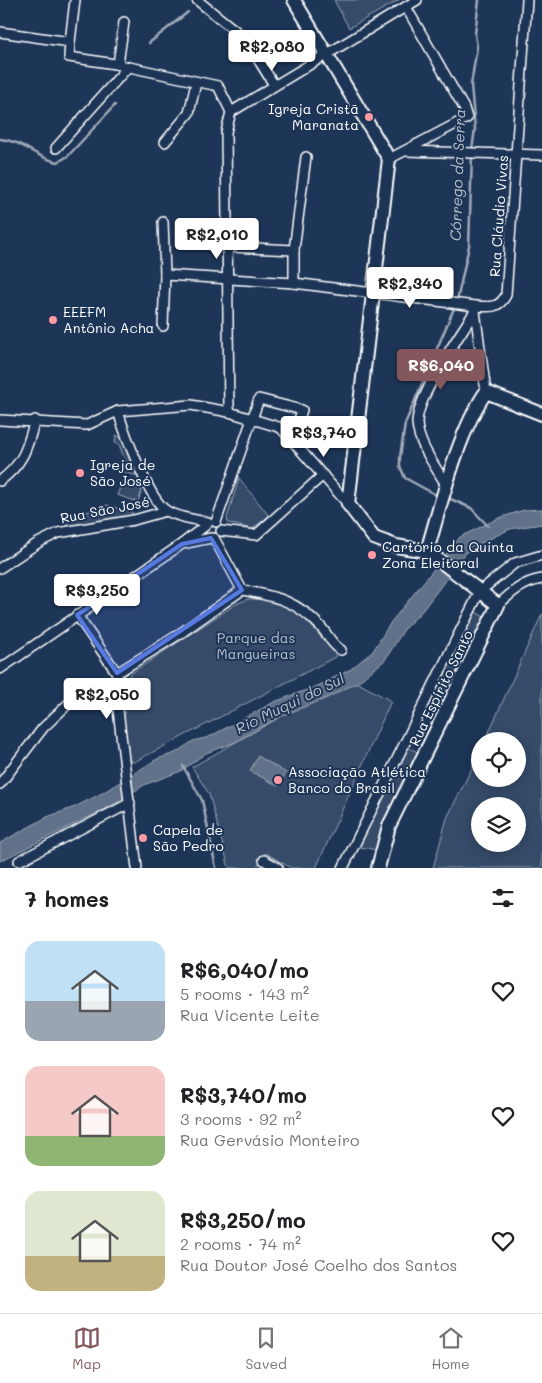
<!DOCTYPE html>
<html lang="en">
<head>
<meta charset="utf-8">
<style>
	body { margin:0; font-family:Mali,sans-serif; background:#f6f6f6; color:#202124; height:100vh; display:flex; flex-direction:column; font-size:19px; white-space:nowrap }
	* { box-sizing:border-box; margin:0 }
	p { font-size:16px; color:#757577 }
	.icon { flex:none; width:28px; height:28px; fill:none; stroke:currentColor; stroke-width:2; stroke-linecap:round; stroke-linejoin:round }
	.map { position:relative; height:868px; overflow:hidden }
	.panel { display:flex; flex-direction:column; background:#fff; flex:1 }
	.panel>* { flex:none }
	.buttons { position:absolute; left:471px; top:732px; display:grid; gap:10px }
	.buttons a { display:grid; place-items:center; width:55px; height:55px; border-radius:50%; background:#fff; box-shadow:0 2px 12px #0003; font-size:25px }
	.price { position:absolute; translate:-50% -42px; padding:0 11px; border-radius:5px; background:#fff; color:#222; font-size:16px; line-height:32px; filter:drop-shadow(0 1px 2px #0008) }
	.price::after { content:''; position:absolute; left:50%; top:30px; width:15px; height:11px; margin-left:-8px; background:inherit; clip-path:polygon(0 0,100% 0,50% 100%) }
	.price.on { background:#84575d; color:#fff }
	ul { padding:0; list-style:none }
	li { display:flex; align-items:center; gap:15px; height:125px; padding:0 25px }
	li span { display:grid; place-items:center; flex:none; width:140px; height:100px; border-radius:15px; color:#555 }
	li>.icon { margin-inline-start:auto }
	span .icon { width:60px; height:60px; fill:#fffc; stroke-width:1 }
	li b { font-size:21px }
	h2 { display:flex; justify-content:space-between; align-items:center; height:60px; padding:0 25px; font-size:21px }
	.tab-bar { display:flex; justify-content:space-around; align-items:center; height:70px; border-top:1px solid #e0e0e0; background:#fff; font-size:14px; color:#757577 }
	.tab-bar a { display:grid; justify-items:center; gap:2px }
	.tab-bar .on { color:#84575d }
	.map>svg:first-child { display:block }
	.green { fill:#364b69; stroke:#9aa5b4; fill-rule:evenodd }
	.water { fill:#617289; stroke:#a0aab8 }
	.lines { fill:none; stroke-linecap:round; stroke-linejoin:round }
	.stream { stroke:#a0aab8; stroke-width:2.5 }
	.street-casing { stroke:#fff; stroke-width:12 }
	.secondary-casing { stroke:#fff; stroke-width:16 }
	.street { stroke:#1d3557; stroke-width:9 }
	.secondary { stroke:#1d3557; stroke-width:12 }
	.marked { fill:#567ae2; fill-opacity:0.2; stroke:#567ae2; stroke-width:4; stroke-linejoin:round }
	.poi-dot { fill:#ff9aa2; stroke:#1d3557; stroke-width:2 }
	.labels { text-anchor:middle; stroke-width:4; stroke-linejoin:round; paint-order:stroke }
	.poi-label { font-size:14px; fill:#fff; stroke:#1d3557; text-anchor:start }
	.street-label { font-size:14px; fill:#fff; stroke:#1d3557 }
	.park-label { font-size:14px; fill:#b9c0ca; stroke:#1d3557 }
	.water-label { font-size:15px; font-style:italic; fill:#b8c0ca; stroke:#1d3557 }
</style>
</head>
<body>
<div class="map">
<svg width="542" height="868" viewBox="0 0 542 868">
	<rect width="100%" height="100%" fill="#1d3557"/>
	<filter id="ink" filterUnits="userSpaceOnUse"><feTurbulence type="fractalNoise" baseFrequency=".02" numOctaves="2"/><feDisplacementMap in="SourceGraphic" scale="10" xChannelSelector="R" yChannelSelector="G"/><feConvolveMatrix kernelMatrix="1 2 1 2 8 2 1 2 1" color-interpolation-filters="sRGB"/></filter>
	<g filter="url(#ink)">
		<!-- green -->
		<g class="green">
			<polygon points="334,0 399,0 349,28"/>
			<polygon points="116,435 121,438 138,476 123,472 122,469 127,467 119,444 115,443"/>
			<polygon points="239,478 269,516 252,529 228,523 227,518"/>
			<polygon points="122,482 142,490 138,502 117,495"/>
			<polygon points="107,505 132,512 134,516 65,527 65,523 78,515"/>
			<path d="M248 599C295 598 310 625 337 656L134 762 128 760 120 691 130 674 236 604Z"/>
			<polygon points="474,611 486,618 440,711 427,705"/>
			<path d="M542 614V868H433L447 818 480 752V779H518V741H485ZM480 806H518V844H480Z"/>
			<polygon points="349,678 391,701 316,868 291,868 266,853 256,868 229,868 209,794 192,767"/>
			<polygon points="406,746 419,753 383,821 377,850 355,846"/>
		</g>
		<!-- water -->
		<g class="water">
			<polygon points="542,509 542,524 510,529 469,549 422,611 405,628 385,660 358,682 327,698 281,716 233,743 206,753 181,771 144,785 115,804 0,861 0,843 47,817 75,807 104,792 157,759 175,753 193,741 209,737 274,702 320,685 351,669 373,651 391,622 460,537 499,518 524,510"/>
			<polygon points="258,756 286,773 278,786 250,771"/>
		</g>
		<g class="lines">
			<!-- stream -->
			<g class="stream">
				<polyline points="149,43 188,12"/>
				<path d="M0 139C22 140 37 159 58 162L68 156 115 105"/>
				<polyline points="472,150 475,129 471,85 477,47 475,34 479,0"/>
				<polyline points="457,301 469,246 472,155"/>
				<polyline points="438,496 405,478 400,466 400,457 405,424 455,306"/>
				<polyline points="446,497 471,508 488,526"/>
				<polyline points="183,766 202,800 216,868"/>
			</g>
			<defs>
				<g id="street">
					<polyline points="197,0 237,32 258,59 274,85"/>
					<polyline points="0,32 70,42 69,57 115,64 218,86 231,112"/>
					<polyline points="70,42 75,0"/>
					<polyline points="118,64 124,22"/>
					<polyline points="231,112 417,0"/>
					<polyline points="165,142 189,113 196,83"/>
					<polyline points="56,148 128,67"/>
					<polyline points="405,151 542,155"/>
					<polyline points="389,159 467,118 464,108 406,7"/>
					<polyline points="163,222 165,275 163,326"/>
					<polyline points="229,247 294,250"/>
					<path d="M165 275 294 283 475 306C489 307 499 309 506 295L527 0"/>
					<polyline points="294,283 294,250 306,157"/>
					<polyline points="475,311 486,392"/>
					<path d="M118 411C124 431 149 501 167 511 178 518 196 519 208 523"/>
					<polyline points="229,412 226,132 231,112"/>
					<polyline points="0,420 87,425 118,411 191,405 229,412 295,432 356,442"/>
					<polyline points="281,428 348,504"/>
					<path d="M0 481C24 463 27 448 35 420"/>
					<path d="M446 485C436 467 418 444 417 423 417 396 460 335 475 311V306"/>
					<polyline points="216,522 259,399 302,410 295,432"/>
					<polyline points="206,525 182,544 211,538"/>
					<polyline points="221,531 256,535 323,475"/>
					<polyline points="0,568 38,543 58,533 134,520 166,511"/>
					<path d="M242 590C277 597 296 600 321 627 328 635 332 645 341 650"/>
					<path d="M498 605C512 592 523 582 542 579"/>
					<polyline points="77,615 117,673"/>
					<polyline points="0,669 182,544"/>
					<polyline points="117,673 178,635 242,590 214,538"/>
					<polyline points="117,673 116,693 137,868"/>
					<polyline points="0,784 43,728 67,705 116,683"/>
					<polyline points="264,860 278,868"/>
					<polyline points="19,861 130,803"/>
					<polyline points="343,868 480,591 515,563 542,555"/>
				</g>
				<g id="secondary">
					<polyline points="294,0 389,159 348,504 374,538 396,546 427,551 498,605 389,826 378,868"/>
					<path d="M427 551C441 504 458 432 486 392L542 414"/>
				</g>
			</defs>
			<!-- street casing -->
			<use href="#street" class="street-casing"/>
			<!-- secondary casing -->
			<use href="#secondary" class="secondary-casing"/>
			<!-- street -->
			<use href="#street" class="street"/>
			<!-- secondary -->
			<use href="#secondary" class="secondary"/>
		</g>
	</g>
	<!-- marked area -->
	<path class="marked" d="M211 538 242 590 117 673 77 615 182 544Z"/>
	<!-- markers -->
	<g class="poi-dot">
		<circle cx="369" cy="117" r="5"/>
		<circle cx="53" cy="320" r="5"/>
		<circle cx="80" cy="473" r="5"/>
		<circle cx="372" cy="555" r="5"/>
		<circle cx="278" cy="780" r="5"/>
		<circle cx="143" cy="838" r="5"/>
	</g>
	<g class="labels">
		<!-- poi labels -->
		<g class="poi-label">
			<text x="359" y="114" text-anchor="end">Igreja Cristã<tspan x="359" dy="16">Maranata</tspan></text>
			<text x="63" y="317">EEEFM<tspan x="63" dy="16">Antônio Acha</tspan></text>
			<text x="90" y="470">Igreja de<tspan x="90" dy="16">São José</tspan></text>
			<text x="382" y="552">Cartório da Quinta<tspan x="382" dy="16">Zona Eleitoral</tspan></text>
			<text x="288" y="777">Associação Atlética<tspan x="288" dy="16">Banco do Brasil</tspan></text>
			<text x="153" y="835">Capela de<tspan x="153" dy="16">São Pedro</tspan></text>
		</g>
		<!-- street labels -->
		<g class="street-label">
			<text transform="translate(499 216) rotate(-86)" y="5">Rua Cláudio Vivas</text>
			<text transform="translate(105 510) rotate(-11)" y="5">Rua São José</text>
			<text transform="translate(441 688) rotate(-64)" y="5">Rua Espírito Santo</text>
		</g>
		<!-- park labels -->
		<g class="park-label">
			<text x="256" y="643">Parque das<tspan x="256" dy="16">Mangueiras</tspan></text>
		</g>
		<!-- water labels -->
		<g class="water-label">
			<text transform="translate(458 175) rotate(-88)" y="5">Córrego da Serra</text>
			<text transform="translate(290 704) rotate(-26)" y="5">Rio Muqui do Sul</text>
		</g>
	</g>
</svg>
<div class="buttons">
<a><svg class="icon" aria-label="locate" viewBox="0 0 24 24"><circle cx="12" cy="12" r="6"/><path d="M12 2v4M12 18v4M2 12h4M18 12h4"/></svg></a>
<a><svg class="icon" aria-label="layers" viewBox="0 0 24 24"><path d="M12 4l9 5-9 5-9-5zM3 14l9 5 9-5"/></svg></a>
</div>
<b class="price" style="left:272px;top:72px">R$2,080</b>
<b class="price" style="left:217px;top:260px">R$2,010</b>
<b class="price" style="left:410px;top:309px">R$2,340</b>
<b class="price on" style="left:441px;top:391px">R$6,040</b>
<b class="price" style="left:324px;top:458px">R$3,740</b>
<b class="price" style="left:97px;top:616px">R$3,250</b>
<b class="price" style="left:107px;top:720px">R$2,050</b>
</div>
<section class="panel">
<h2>7 homes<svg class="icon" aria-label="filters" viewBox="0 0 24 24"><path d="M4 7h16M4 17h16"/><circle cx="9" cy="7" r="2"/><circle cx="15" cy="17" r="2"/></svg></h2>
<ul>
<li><span style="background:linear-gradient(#bfe0f5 60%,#9aa5b1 0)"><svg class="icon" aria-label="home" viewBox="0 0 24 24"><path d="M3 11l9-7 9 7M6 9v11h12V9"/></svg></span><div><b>R$6,040/mo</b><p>5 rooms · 143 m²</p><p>Rua Vicente Leite</p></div><svg class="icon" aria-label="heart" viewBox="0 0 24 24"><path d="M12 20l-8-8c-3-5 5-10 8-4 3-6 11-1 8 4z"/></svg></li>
<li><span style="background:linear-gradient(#f6c9c9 70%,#8fb573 0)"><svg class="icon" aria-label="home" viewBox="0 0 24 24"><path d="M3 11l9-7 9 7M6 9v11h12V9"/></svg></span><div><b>R$3,740/mo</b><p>3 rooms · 92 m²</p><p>Rua Gervásio Monteiro</p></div><svg class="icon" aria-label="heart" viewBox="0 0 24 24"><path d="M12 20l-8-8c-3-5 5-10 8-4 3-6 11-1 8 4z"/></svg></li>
<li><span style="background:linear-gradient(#dfe7d0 65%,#c2b280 0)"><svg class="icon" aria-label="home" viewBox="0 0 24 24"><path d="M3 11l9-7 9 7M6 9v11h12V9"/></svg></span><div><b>R$3,250/mo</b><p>2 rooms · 74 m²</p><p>Rua Doutor José Coelho dos Santos</p></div><svg class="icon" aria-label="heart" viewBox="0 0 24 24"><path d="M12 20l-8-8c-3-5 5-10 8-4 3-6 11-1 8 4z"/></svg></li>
</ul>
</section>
<nav class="tab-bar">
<a class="on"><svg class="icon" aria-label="map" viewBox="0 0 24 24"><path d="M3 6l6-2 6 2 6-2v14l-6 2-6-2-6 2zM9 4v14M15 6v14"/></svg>Map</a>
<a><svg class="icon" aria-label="saved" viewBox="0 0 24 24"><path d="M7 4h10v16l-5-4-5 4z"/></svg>Saved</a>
<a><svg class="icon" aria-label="home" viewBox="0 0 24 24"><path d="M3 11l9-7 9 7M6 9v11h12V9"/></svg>Home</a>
</nav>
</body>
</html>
